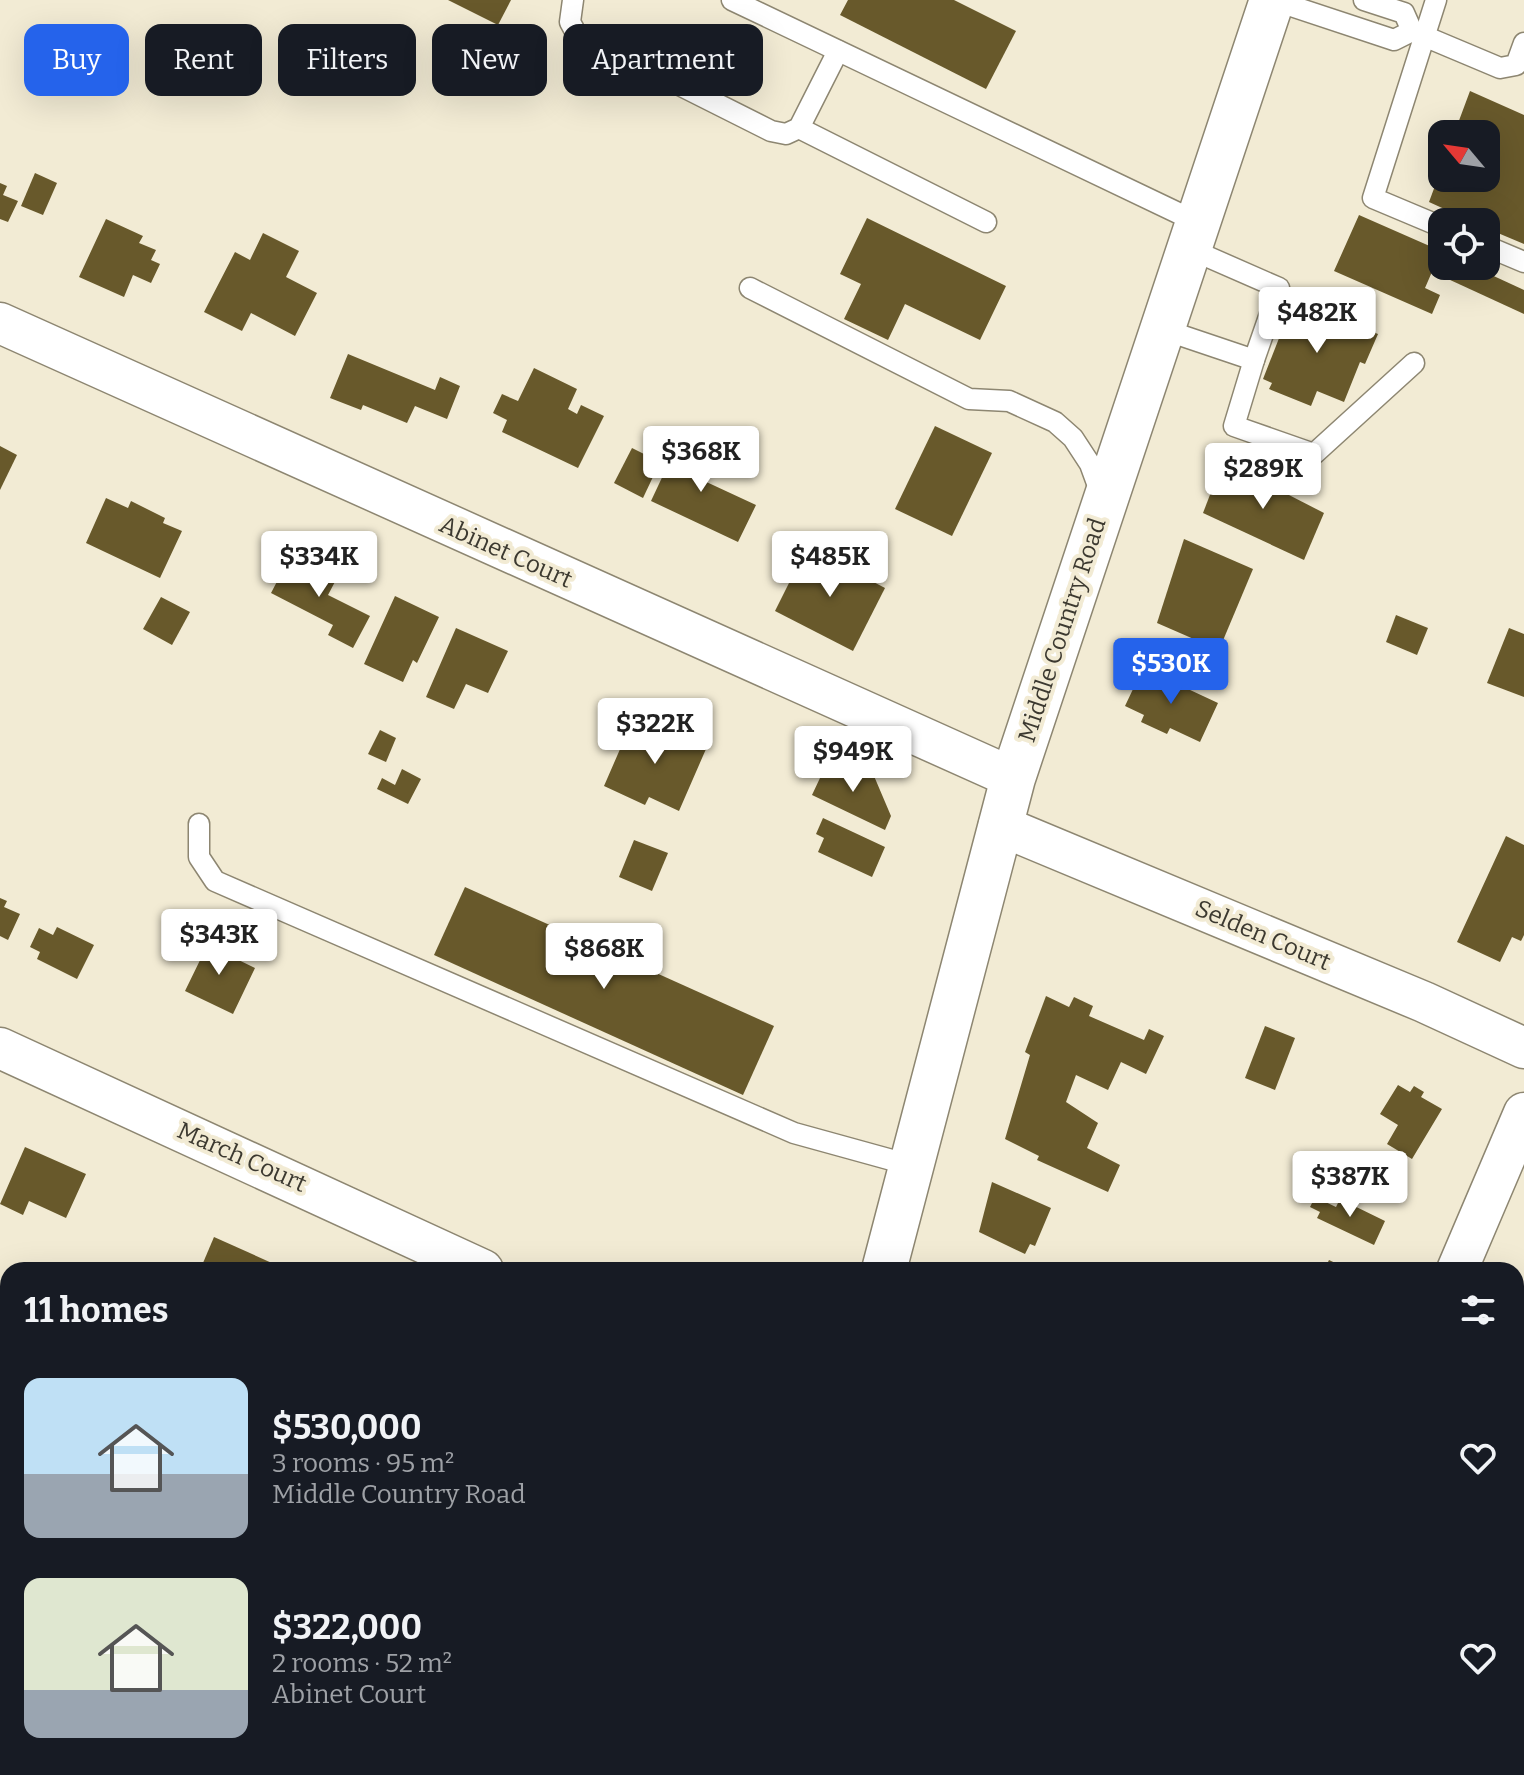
<!DOCTYPE html>
<html lang="en">
<head>
<meta charset="utf-8">
<style>
	body { margin:0; font-family:Bitter,serif; background:#20242c; color:#f1f3f6; height:100vh; display:flex; flex-direction:column; font-size:30px; white-space:nowrap }
	* { box-sizing:border-box; margin:0 }
	p { font-size:26px; color:#9ea1a6 }
	.icon { flex:none; width:44px; height:44px; fill:none; stroke:currentColor; stroke-width:2; stroke-linecap:round; stroke-linejoin:round }
	.map { position:relative; flex:1; overflow:hidden }
	.drawer { position:absolute; left:0px; top:1262px; width:1524px; height:514px; display:flex; flex-direction:column; background:#171b24; border-radius:24px 24px 0 0; box-shadow:0 8px 32px #0002 }
	.drawer>* { flex:none }
	.hud { position:absolute; left:24px; top:24px; width:800px; height:72px; display:flex; gap:16px }
	.needle { width:52px; rotate:299deg }
	.buttons { position:absolute; left:1428px; top:120px; display:grid; gap:16px }
	.buttons a { display:grid; place-items:center; width:72px; height:72px; border-radius:16px; background:#171b24; box-shadow:0 8px 32px #0002; font-size:40px }
	.price { position:absolute; translate:-50% -68px; padding:0 18px; border-radius:8px; background:#fff; color:#222; font-size:26px; line-height:52px; filter:drop-shadow(0 2px 4px #0008) }
	.price::after { content:''; position:absolute; left:50%; top:48px; width:24px; height:18px; margin-left:-12px; background:inherit; clip-path:polygon(0 0,100% 0,50% 100%) }
	.price.current { background:#2563eb; color:#fff }
	ul { padding:0; list-style:none }
	li { display:flex; align-items:center; gap:24px; height:200px; padding:0 24px }
	li span { display:grid; place-items:center; flex:none; width:224px; height:160px; border-radius:16px; color:#555 }
	li>.icon { margin-inline-start:auto }
	span .icon { width:96px; height:96px; fill:#fffc; stroke-width:1 }
	li b { font-size:34px }
	h2 { display:flex; justify-content:space-between; align-items:center; height:96px; padding:0 24px; font-size:34px }
	.pill { padding:0 28px; border-radius:16px; background:#171b24; box-shadow:0 8px 32px #0002; font-size:28px; line-height:72px }
	.pill.current { background:#2563eb; color:#fff }
	.map>svg:first-child { display:block }
	.cemetery { fill:url(#cemetery-stones) }
	.building { fill:#68592b }
	.lines { fill:none; stroke-linecap:round; stroke-linejoin:round }
	.service-casing { stroke:#8d8671; stroke-width:23 }
	.minor-casing { stroke:#8d8671; stroke-width:43 }
	.primary-casing { stroke:#8d8671; stroke-width:47 }
	.service { stroke:#fff; stroke-width:20 }
	.minor { stroke:#fff; stroke-width:40 }
	.primary { stroke:#fff; stroke-width:44 }
	.labels { text-anchor:middle; stroke-width:8; stroke-linejoin:round; paint-order:stroke }
	.street-label { font-size:24px; fill:#3c3930; stroke:#f2ebd4 }
</style>
</head>
<body>
<div class="map">
<svg width="1524" height="1775" viewBox="0 0 1524 1775">
	<defs>
		<pattern id="cemetery-stones" width="16" height="16" patternUnits="userSpaceOnUse" patternTransform="scale(2)"><rect width="16" height="16" fill="#cdd5a5"/><path d="M2 7V4a2 2 0 0 1 4 0v3zM10 15v-3a2 2 0 0 1 4 0v3z" fill="#a8ae87"/></pattern>
	</defs>
	<rect width="100%" height="100%" fill="#f2ebd4"/>
	<!-- cemetery -->
	<polygon class="cemetery" points="872,1768 1169,1768 1168,1775 871,1775"/>
	<!-- building -->
	<g class="building">
		<polygon points="448,0 511,0 498,25"/>
		<polygon points="848,0 954,0 1016,31 986,89 840,15"/>
		<polygon points="1470,91 1524,115 1524,244 1486,228 1486,222 1473,222 1429,202 1442,167 1442,178 1486,178 1486,134 1454,134"/>
		<polygon points="35,173 57,183 43,215 21,206"/>
		<polygon points="0,183 7,186 3,195 18,201 8,222 0,219"/>
		<polygon points="1359,215 1441,251 1425,288 1440,295 1432,314 1334,271"/>
		<polygon points="867,218 1006,286 980,340 905,304 888,340 844,319 861,284 840,274"/>
		<polygon points="106,219 143,236 139,243 156,250 151,260 160,264 151,283 133,275 124,297 79,277"/>
		<polygon points="263,233 299,251 286,277 317,293 295,336 251,313 242,331 204,312 235,252 250,260"/>
		<polygon points="1454,266 1472,266 1524,290 1524,314 1448,279"/>
		<polygon points="1294,300 1378,334 1365,364 1360,362 1344,402 1317,391 1311,406 1269,389 1272,383 1263,379"/>
		<polygon points="348,354 435,390 440,377 460,386 447,419 415,406 407,423 363,405 361,410 330,398"/>
		<polygon points="534,368 577,389 568,409 577,414 581,405 604,416 578,468 502,432 507,420 493,413 502,394 518,401"/>
		<polygon points="935,426 992,453 952,536 895,509"/>
		<polygon points="681,437 713,452 700,479 756,505 738,542 651,501"/>
		<polygon points="0,446 17,455 0,490"/>
		<polygon points="632,448 660,462 643,498 614,483"/>
		<polygon points="1223,461 1324,513 1304,560 1203,513"/>
		<polygon points="106,498 128,508 131,501 165,518 163,523 182,531 160,578 86,543"/>
		<polygon points="1184,539 1253,569 1219,650 1157,623"/>
		<polygon points="807,547 885,588 853,651 775,611"/>
		<polygon points="292,553 338,576 328,595 370,616 353,648 328,635 333,625 271,593"/>
		<polygon points="395,596 439,617 417,663 413,660 403,682 364,664"/>
		<polygon points="161,597 190,612 172,645 143,629"/>
		<polygon points="1396,615 1428,628 1417,655 1386,642"/>
		<polygon points="456,628 508,651 488,693 466,684 454,709 426,697"/>
		<polygon points="1509,628 1524,634 1524,697 1487,683"/>
		<polygon points="1143,668 1218,703 1200,742 1170,728 1167,734 1141,722 1144,715 1125,706"/>
		<polygon points="634,717 706,749 679,811 649,797 645,805 604,786"/>
		<polygon points="380,730 396,738 386,762 368,754"/>
		<polygon points="828,761 858,775 861,770 874,776 891,816 885,830 812,795"/>
		<polygon points="402,769 421,779 408,804 377,789 382,778 395,785"/>
		<polygon points="823,818 885,847 872,877 818,852 824,838 816,834"/>
		<polygon points="1506,836 1524,845 1524,935 1521,941 1512,937 1500,962 1457,942"/>
		<polygon points="634,840 668,853 652,891 619,877"/>
		<polygon points="465,887 774,1026 743,1095 434,955"/>
		<polygon points="0,898 7,901 4,907 20,914 8,940 0,936"/>
		<polygon points="57,927 94,945 77,979 37,959 40,952 30,947 39,928 53,935"/>
		<polygon points="208,933 221,939 216,949 255,968 233,1014 185,991 204,952 200,950"/>
		<polygon points="1046,996 1069,1007 1074,997 1093,1006 1089,1016 1144,1040 1149,1029 1164,1036 1146,1074 1121,1062 1108,1090 1076,1075 1066,1102 1098,1123 1087,1148 1120,1165 1108,1192 1037,1160 1039,1156 1005,1139 1030,1055 1025,1052"/>
		<polygon points="1265,1026 1295,1038 1275,1090 1245,1078"/>
		<polygon points="1398,1085 1410,1092 1414,1086 1424,1092 1421,1097 1442,1109 1412,1159 1387,1144 1398,1125 1380,1114"/>
		<polygon points="25,1147 86,1174 66,1218 29,1201 23,1215 0,1204"/>
		<polygon points="992,1182 1051,1208 1035,1246 1030,1244 1025,1254 979,1232"/>
		<polygon points="1315,1197 1336,1207 1340,1199 1385,1221 1374,1245 1317,1218 1320,1212 1310,1207"/>
		<polygon points="214,1237 283,1268 282,1270 200,1270"/>
		<polygon points="1329,1260 1350,1270 1324,1270"/>
		<polygon points="1516,1342 1524,1346 1524,1394 1516,1391"/>
		<polygon points="8,1405 8,1442 0,1438 0,1420"/>
		<polygon points="0,1450 8,1454 0,1472"/>
		<polygon points="1516,1482 1524,1486 1524,1526 1516,1523"/>
		<polygon points="1516,1629 1524,1632 1524,1706 1516,1724"/>
		<polygon points="309,1768 374,1768 371,1775 305,1775"/>
		<polygon points="1340,1768 1497,1768 1494,1775 1337,1775"/>
	</g>
	<g class="lines">
		<defs>
			<g id="service">
				<polyline points="573,0 570,22 576,33 771,131 786,134 799,128 838,51"/>
				<polyline points="732,0 1199,223"/>
				<polyline points="1273,0 1394,40 1412,31"/>
				<polyline points="1364,0 1404,13 1412,31 1500,68 1516,65 1524,43"/>
				<polyline points="1436,0 1373,198 1442,227"/>
				<polyline points="799,128 986,222"/>
				<polyline points="1486,246 1524,262"/>
				<polyline points="750,288 969,399 1009,401 1055,422 1073,438 1090,464 1101,494"/>
				<polyline points="1162,329 1254,360 1279,288 1190,249"/>
				<polyline points="1254,360 1234,426 1314,454 1414,363"/>
				<polyline points="199,824 199,857 215,881 794,1133 910,1165"/>
				<polyline points="1516,1604 1524,1608"/>
				<polyline points="522,1768 535,1775"/>
			</g>
			<g id="minor">
				<polyline points="0,323 1013,778"/>
				<polyline points="999,825 1424,1002 1524,1048"/>
				<polyline points="0,1048 483,1270"/>
				<polyline points="1457,1270 1524,1113"/>
				<polyline points="0,1747 8,1751"/>
				<polyline points="46,1768 61,1775"/>
				<polyline points="1239,1775 1243,1768"/>
			</g>
			<g id="primary">
				<polyline points="884,1270 1013,778 1272,0"/>
				<polyline points="782,1775 783,1768"/>
			</g>
		</defs>
		<!-- service casing -->
		<use href="#service" class="service-casing"/>
		<!-- minor casing -->
		<use href="#minor" class="minor-casing"/>
		<!-- primary casing -->
		<use href="#primary" class="primary-casing"/>
		<!-- service -->
		<use href="#service" class="service"/>
		<!-- minor -->
		<use href="#minor" class="minor"/>
		<!-- primary -->
		<use href="#primary" class="primary"/>
	</g>
	<g class="labels">
		<!-- street labels -->
		<g class="street-label">
			<text transform="translate(506 552) rotate(24)" y="8">Abinet Court</text>
			<text transform="translate(1062 630) rotate(-72)" y="8">Middle Country Road</text>
			<text transform="translate(1263 935) rotate(23)" y="8">Selden Court</text>
			<text transform="translate(242 1157) rotate(24)" y="8">March Court</text>
		</g>
	</g>
</svg>
<div class="buttons">
<a><svg class="needle" viewBox="-14 -14 28 28"><path d="M0-13l5 13h-10z" fill="#e53935"/><path d="M0 13l5-13h-10z" fill="#9ea1a6"/></svg></a>
<a><svg class="icon" aria-label="locate" viewBox="0 0 24 24"><circle cx="12" cy="12" r="6"/><path d="M12 2v4M12 18v4M2 12h4M18 12h4"/></svg></a>
</div>
<b class="price" style="left:1317px;top:355px">$482K</b>
<b class="price" style="left:701px;top:494px">$368K</b>
<b class="price" style="left:1263px;top:511px">$289K</b>
<b class="price" style="left:319px;top:599px">$334K</b>
<b class="price" style="left:830px;top:599px">$485K</b>
<b class="price current" style="left:1171px;top:706px">$530K</b>
<b class="price" style="left:655px;top:766px">$322K</b>
<b class="price" style="left:853px;top:794px">$949K</b>
<b class="price" style="left:219px;top:977px">$343K</b>
<b class="price" style="left:604px;top:991px">$868K</b>
<b class="price" style="left:1350px;top:1219px">$387K</b>
<div class="hud">
<a class="pill current">Buy</a>
<a class="pill">Rent</a>
<a class="pill">Filters</a>
<a class="pill">New</a>
<a class="pill">Apartment</a>
</div>
<section class="drawer">
<h2>11 homes<svg class="icon" aria-label="filters" viewBox="0 0 24 24"><path d="M4 7h16M4 17h16"/><circle cx="9" cy="7" r="2"/><circle cx="15" cy="17" r="2"/></svg></h2>
<ul>
<li><span style="background:linear-gradient(#bfe0f5 60%,#9aa5b1 0)"><svg class="icon" aria-label="home" viewBox="0 0 24 24"><path d="M3 11l9-7 9 7M6 9v11h12V9"/></svg></span><div><b>$530,000</b><p>3 rooms · 95 m²</p><p>Middle Country Road</p></div><svg class="icon" aria-label="heart" viewBox="0 0 24 24"><path d="M12 20l-8-8c-3-5 5-10 8-4 3-6 11-1 8 4z"/></svg></li>
<li><span style="background:linear-gradient(#dfe7d0 70%,#9aa5b1 0)"><svg class="icon" aria-label="home" viewBox="0 0 24 24"><path d="M3 11l9-7 9 7M6 9v11h12V9"/></svg></span><div><b>$322,000</b><p>2 rooms · 52 m²</p><p>Abinet Court</p></div><svg class="icon" aria-label="heart" viewBox="0 0 24 24"><path d="M12 20l-8-8c-3-5 5-10 8-4 3-6 11-1 8 4z"/></svg></li>
</ul>
</section>
</div>
</body>
</html>
